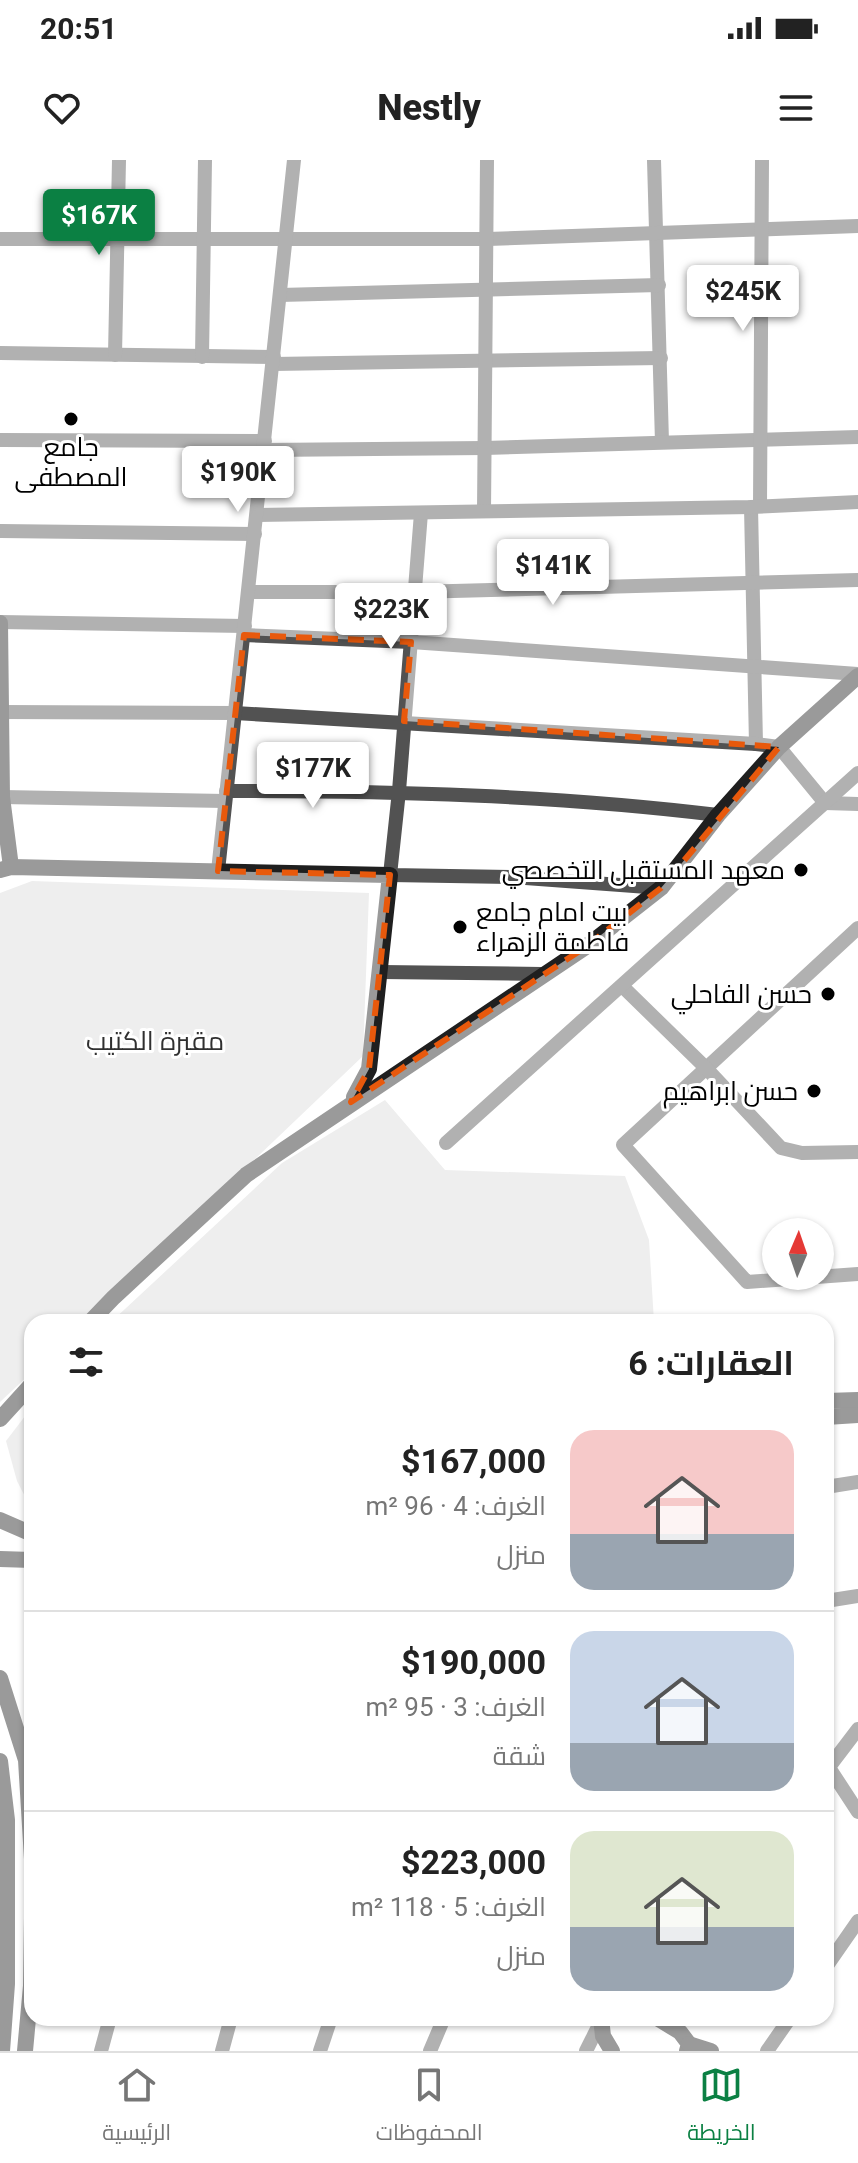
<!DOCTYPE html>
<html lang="ar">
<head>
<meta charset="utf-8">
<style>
	body { margin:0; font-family:Roboto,Cairo,sans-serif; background:#f2f2f2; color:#222; direction:rtl; height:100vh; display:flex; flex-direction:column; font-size:30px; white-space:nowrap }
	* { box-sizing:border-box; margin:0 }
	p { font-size:26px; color:#767676 }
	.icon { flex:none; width:44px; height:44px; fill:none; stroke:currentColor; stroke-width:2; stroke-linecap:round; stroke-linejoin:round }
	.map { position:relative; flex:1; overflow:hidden; direction:ltr }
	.drawer { position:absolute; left:24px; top:1154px; width:810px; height:712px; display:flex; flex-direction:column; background:#fff; border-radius:24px; box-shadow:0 2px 6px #0004; direction:rtl }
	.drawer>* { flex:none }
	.needle { width:52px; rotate:2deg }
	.controls { position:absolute; left:762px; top:1058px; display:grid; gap:16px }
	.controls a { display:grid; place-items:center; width:72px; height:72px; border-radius:50%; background:#fff; box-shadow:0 2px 6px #0004; font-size:40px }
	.price { position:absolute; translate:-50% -68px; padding:0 18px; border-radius:8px; background:#fff; color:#222; font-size:26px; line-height:52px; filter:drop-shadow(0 2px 4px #0008) }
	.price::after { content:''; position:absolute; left:50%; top:48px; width:24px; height:18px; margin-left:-12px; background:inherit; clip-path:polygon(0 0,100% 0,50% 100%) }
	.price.on { background:#0b8043; color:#fff }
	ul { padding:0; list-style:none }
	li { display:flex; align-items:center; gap:24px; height:200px; padding:0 40px }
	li+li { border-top:2px solid #e0e0e0 }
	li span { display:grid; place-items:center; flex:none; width:224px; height:160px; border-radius:24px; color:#555 }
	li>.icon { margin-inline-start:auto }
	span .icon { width:96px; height:96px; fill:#fffc; stroke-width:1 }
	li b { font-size:34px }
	h2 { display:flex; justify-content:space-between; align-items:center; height:96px; padding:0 40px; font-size:34px }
	.status { display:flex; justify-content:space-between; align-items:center; height:56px; padding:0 40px; background:#fff; direction:ltr }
	.status svg { height:22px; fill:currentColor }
	header { display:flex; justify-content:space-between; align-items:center; height:104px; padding:0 40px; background:#fff; font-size:36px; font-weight:800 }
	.dock { display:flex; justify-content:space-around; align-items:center; height:112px; border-top:2px solid #e0e0e0; background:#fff; font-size:22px; color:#767676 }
	.dock a { display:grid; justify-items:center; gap:4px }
	.dock .on { color:#0b8043 }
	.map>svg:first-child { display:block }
	.green { fill:#d9d9d9 }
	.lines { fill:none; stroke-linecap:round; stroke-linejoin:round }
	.street { stroke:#525252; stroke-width:14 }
	.secondary { stroke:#1f1f1f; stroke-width:16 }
	.marked { fill:none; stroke:#e8590c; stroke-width:6; stroke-dasharray:16 10; stroke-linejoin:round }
	.poi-dot { fill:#000; stroke:#fff; stroke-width:3 }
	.labels { text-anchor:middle; stroke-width:6; stroke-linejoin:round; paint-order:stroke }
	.poi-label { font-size:26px; fill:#000; stroke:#fff; text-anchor:end }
	.park-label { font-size:26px; fill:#303030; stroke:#fff }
</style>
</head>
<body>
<div class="status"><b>20:51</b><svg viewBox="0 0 49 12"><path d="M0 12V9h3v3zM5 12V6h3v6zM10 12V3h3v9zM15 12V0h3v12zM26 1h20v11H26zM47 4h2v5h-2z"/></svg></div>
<header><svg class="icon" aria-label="menu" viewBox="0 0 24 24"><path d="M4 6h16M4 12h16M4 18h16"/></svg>Nestly<svg class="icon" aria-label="heart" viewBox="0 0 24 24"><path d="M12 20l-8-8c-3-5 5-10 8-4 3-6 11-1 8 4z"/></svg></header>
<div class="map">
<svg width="858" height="1891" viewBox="0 0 858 1891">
	<rect width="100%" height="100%" fill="#fff"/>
	<!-- green -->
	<g class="green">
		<polygon points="32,721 369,733 363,896 84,1162 32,1162 32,1212 0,1242 0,733"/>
		<polygon points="385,940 445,1010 625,1016 649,1080 654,1162 111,1162 282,1003"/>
		<polygon points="32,1247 32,1350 17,1321 6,1281"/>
	</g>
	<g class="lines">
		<!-- street -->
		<g class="street">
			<polyline points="654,0 662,282"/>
			<polyline points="0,79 488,79 858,66"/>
			<polyline points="280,135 659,125"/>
			<polyline points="0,193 274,197"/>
			<polyline points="115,195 119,0"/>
			<polyline points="202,197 205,0"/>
			<polyline points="273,204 661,198"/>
			<polyline points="0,280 265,281"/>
			<polyline points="264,290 485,288 858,277"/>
			<polyline points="760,346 762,0"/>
			<polyline points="751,347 756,584"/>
			<polyline points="484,351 487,0"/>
			<polyline points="421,353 399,631 390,715 512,717 661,728"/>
			<polyline points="257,355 751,347 858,342"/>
			<polyline points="0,371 255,374"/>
			<polyline points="248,432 415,432 858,420"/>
			<polyline points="0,462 245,466"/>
			<polyline points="244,475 411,482 858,514"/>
			<polyline points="1,552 235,553 756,584 779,587 825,643 858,644"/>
			<path d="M226 631C391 631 555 635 718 655"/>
			<polyline points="2,637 225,641"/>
			<polyline points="218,711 294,0"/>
			<polyline points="858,768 623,985 747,1122 858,1114"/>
			<polyline points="381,812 542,814"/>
			<polyline points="622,826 706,908 781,988 802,993 858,992"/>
			<polyline points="446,983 858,613"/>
			<polyline points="826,1327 858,1322"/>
			<polyline points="826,1441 858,1436"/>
			<polyline points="826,1603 858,1652"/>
			<polyline points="826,1611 858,1569"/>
			<polyline points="826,1807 858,1761"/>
			<polyline points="101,1891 110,1858"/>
			<polyline points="222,1891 231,1858"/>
			<polyline points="320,1891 331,1858"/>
			<polyline points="430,1891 444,1858"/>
			<polyline points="586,1891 600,1863"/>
			<polyline points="767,1891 790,1858"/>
		</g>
		<!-- secondary -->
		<g class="secondary">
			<polyline points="0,463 2,637 11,707"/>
			<polyline points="0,710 11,707 390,715 369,909 354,937"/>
			<polyline points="90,1162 114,1137 246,1015 587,786 661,728 718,655 779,587 858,516"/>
			<polyline points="826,1241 858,1240"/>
			<polyline points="826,1257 858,1255"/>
			<polyline points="0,1259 32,1224"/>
			<polyline points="0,1360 32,1374"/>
			<polyline points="0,1399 32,1400"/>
			<polyline points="0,1518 26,1600 32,1699"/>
			<polyline points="0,1601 7,1660 7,1824 2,1891"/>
			<polyline points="601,1858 603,1876 612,1891"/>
			<polyline points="657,1858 680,1872 689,1884 687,1891"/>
			<polyline points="689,1884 711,1891"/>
			<polyline points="25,1891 31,1826 32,1758"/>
		</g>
	</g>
	<!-- marked area -->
	<path d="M0 0H858V1891H0ZM244 475 411 482 404 561 779 587 661 728 587 786 351 942 369 909 390 715 218 711Z" fill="#fff" fill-opacity=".55" fill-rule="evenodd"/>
	<path class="marked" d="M244 475 411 482 404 561 779 587 661 728 587 786 351 942 369 909 390 715 218 711Z"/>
	<!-- markers -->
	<g class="poi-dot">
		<circle cx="71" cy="259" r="8"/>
		<circle cx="801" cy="710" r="8"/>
		<circle cx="460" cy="767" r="8"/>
		<circle cx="828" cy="834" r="8"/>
		<circle cx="814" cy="931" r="8"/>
	</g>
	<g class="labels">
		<!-- poi labels -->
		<g class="poi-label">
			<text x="71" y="296" text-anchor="middle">جامع<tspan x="71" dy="30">المصطفى</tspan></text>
			<text x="785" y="719">معهد المستقبل التخصصي</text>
			<text x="476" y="761" text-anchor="start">بيت امام جامع<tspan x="476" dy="30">فاطمة الزهراء</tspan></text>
			<text x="812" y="843">حسن الفاحلي</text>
			<text x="798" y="940">حسن ابراهيم</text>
		</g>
		<!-- park labels -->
		<g class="park-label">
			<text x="155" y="890">مقبرة الكتيب</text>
		</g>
	</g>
</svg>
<div class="controls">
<a><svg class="needle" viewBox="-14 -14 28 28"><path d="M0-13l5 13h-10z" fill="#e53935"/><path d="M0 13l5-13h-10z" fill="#767676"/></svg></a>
</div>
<b class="price on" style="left:99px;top:97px">$167K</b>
<b class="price" style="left:743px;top:173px">$245K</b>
<b class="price" style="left:238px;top:354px">$190K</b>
<b class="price" style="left:553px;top:447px">$141K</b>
<b class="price" style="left:391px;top:491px">$223K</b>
<b class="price" style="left:313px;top:650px">$177K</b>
<section class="drawer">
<h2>العقارات: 6<svg class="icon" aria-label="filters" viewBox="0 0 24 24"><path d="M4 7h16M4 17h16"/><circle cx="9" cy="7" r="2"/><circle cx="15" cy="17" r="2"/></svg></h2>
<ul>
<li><span style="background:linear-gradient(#f6c9c9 65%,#9aa5b1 0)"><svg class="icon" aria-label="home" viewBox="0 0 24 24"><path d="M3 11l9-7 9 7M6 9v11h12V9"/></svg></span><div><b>$167,000</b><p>الغرف: 4 · 96 m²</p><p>منزل</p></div></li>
<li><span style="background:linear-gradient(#c9d6e8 70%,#9aa5b1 0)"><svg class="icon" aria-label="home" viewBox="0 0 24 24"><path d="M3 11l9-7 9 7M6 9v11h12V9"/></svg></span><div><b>$190,000</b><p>الغرف: 3 · 95 m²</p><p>شقة</p></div></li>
<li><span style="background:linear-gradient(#dfe7d0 60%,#9aa5b1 0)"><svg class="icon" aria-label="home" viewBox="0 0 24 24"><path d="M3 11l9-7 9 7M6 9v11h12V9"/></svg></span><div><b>$223,000</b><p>الغرف: 5 · 118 m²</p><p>منزل</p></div></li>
</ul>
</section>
</div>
<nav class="dock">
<a class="on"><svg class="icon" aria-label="map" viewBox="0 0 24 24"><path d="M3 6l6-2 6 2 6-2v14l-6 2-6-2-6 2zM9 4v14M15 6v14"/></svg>الخريطة</a>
<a><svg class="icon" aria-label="saved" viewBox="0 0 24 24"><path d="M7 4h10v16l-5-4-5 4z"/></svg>المحفوظات</a>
<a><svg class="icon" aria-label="home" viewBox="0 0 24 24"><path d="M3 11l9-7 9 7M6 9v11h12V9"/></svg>الرئيسية</a>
</nav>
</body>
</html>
